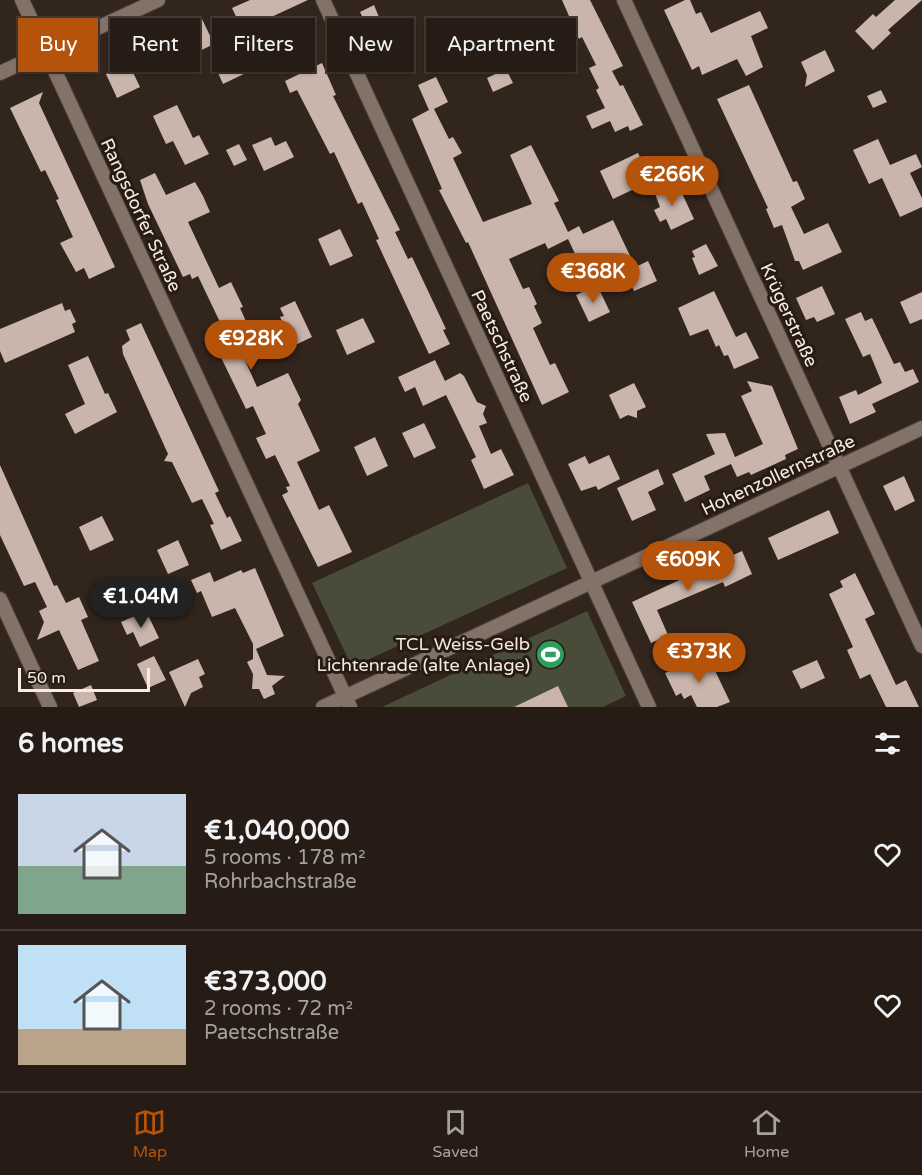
<!DOCTYPE html>
<html lang="en">
<head>
<meta charset="utf-8">
<style>
	body { margin:0; font-family:"Varela Round",sans-serif; background:#322922; color:#f1f3f6; height:100vh; display:flex; flex-direction:column; font-size:22px; white-space:nowrap }
	* { box-sizing:border-box; margin:0 }
	p { font-size:20px; color:#a4a1a0 }
	.icon { flex:none; width:33px; height:33px; fill:none; stroke:currentColor; stroke-width:2; stroke-linecap:round; stroke-linejoin:round }
	.map { position:relative; height:707px; overflow:hidden }
	.drawer { display:flex; flex-direction:column; background:#261c15; flex:1 }
	.drawer>* { flex:none }
	.hud { position:absolute; left:18px; top:18px; width:600px; height:54px; display:flex; gap:12px }
	.scale { position:absolute; left:18px; bottom:15px; width:132px; box-sizing:border-box; padding-left:6px; border:3px solid #f5ece6; border-top:0; font-size:16px; line-height:21px; white-space:nowrap; color:#f5ece6; -webkit-text-stroke:4px #281b12; paint-order:stroke }
	.price { position:absolute; translate:-50% -51px; padding:0 14px; border-radius:21px; background:#b45309; color:#fff; font-size:20px; line-height:39px; filter:drop-shadow(0 2px 3px #0008) }
	.price::after { content:''; position:absolute; left:50%; top:36px; width:18px; height:14px; margin-left:-9px; background:inherit; clip-path:polygon(0 0,100% 0,50% 100%) }
	.price.current { background:#222; color:#fff }
	ul { padding:0; list-style:none }
	li { display:flex; align-items:center; gap:18px; height:150px; padding:0 18px }
	li+li { border-top:2px solid #423a34 }
	li span { display:grid; place-items:center; flex:none; width:168px; height:120px; border-radius:0px; color:#555 }
	li>.icon { margin-inline-start:auto }
	span .icon { width:72px; height:72px; fill:#fffc; stroke-width:1 }
	li b { font-size:26px }
	h2 { display:flex; justify-content:space-between; align-items:center; height:72px; padding:0 18px; font-size:26px }
	.tag { padding:0 21px; border-radius:0px; background:#261c15; box-shadow:0 2px 4px #0004,0 0 0 2px #423a34; font-size:21px; line-height:54px }
	.tag.current { background:#b45309; color:#fff }
	.tabs { display:flex; justify-content:space-around; align-items:center; height:84px; border-top:2px solid #423a34; background:#261c15; font-size:16px; color:#a4a1a0 }
	.tabs a { display:grid; justify-items:center; gap:3px }
	.tabs .current { color:#b45309 }
	.map>svg:first-child { display:block }
	.green { fill:#484c38 }
	.building { fill:#c9b5ac }
	.lines { fill:none; stroke-linecap:round; stroke-linejoin:round }
	.minor-casing { stroke:#4f433c; stroke-width:16 }
	.minor { stroke:#837267; stroke-width:14 }
	.labels { text-anchor:middle; stroke-width:6; stroke-linejoin:round; paint-order:stroke }
	.street-label { font-size:18px; fill:#f5ece6; stroke:#281b12 }
	.poi-label { font-size:18px; fill:#f5ece6; stroke:#281b12; text-anchor:end }
</style>
</head>
<body>
<div class="map">
<svg width="922" height="707" viewBox="0 0 922 707">
	<rect width="100%" height="100%" fill="#32251c"/>
	<!-- green -->
	<g class="green">
		<polygon points="528,483 567,568 352,667 312,583"/>
		<polygon points="587,611 626,696 603,707 382,707"/>
	</g>
	<!-- building -->
	<g class="building">
		<polygon points="250,0 308,0 254,25 256,29 244,34 232,8"/>
		<polygon points="562,0 590,0 623,66 612,71 620,86 623,85 643,125 630,131 628,126 615,132 610,121 592,129 586,116 605,108 596,90 599,88 589,68 596,65 582,37 579,39"/>
		<polygon points="685,0 690,0 696,14 701,12 711,33 760,11 768,28 751,36 763,67 746,76 737,59 702,75 699,66 692,70 664,10"/>
		<polygon points="895,0 922,0 888,30 891,33 873,50 855,31 873,14 876,17"/>
		<polygon points="374,5 383,27 395,21 400,32 407,28 415,46 394,56 384,35 374,40 360,12"/>
		<polygon points="202,19 214,44 181,60 169,34"/>
		<polygon points="825,50 835,71 805,87 807,75 801,62"/>
		<polygon points="240,52 250,71 223,84 214,64"/>
		<polygon points="322,63 336,95 333,96 400,230 395,232 408,259 412,257 446,329 443,330 450,344 429,354 376,240 379,239 362,202 358,204 334,152 330,154 297,90 290,93 285,81"/>
		<polygon points="129,64 140,87 117,98 106,74"/>
		<polygon points="506,69 513,83 493,92 487,78"/>
		<polygon points="436,77 448,102 434,109 449,139 453,137 462,153 453,158 483,222 532,204 510,155 531,145 559,201 554,203 568,232 579,226 583,234 613,220 632,260 592,278 583,260 577,258 568,239 548,249 545,243 509,259 523,289 529,287 537,304 534,306 542,323 533,328 550,365 555,363 569,392 542,405 468,242 466,243 439,190 442,189 412,119 429,110 418,85"/>
		<polygon points="749,85 793,182 797,181 805,199 791,207 804,234 828,223 842,252 803,270 799,261 795,261 782,225 774,228 766,209 768,208 717,99"/>
		<polygon points="881,90 887,102 873,108 867,96"/>
		<polygon points="43,92 39,103 115,267 89,279 84,268 76,272 60,243 73,237 56,200 59,199 45,170 41,172 10,108"/>
		<polygon points="177,105 193,138 199,135 209,154 185,165 173,141 166,144 153,116"/>
		<polygon points="271,137 275,146 286,141 294,157 264,171 252,145"/>
		<polygon points="878,139 890,165 916,154 922,167 910,173 922,198 922,207 900,217 882,178 869,184 853,150"/>
		<polygon points="239,144 247,160 234,166 226,150"/>
		<polygon points="638,153 651,181 613,199 600,171"/>
		<polygon points="155,173 166,195 195,182 203,196 210,212 188,222 219,288 231,282 243,307 240,308 258,348 243,356 257,387 288,373 301,400 298,404 320,451 297,462 319,510 329,505 352,552 318,567 282,495 288,492 286,487 290,486 275,455 266,459 256,438 266,434 253,406 246,409 215,345 228,339 198,276 192,279 190,274 183,277 148,204 140,180"/>
		<polygon points="673,182 678,191 681,191 694,219 671,230 666,219 660,222 654,210 660,207 654,191"/>
		<polygon points="340,229 353,256 330,266 318,239"/>
		<polygon points="706,244 718,266 699,275 692,258 695,257 692,251"/>
		<polygon points="648,261 657,281 634,291 625,272"/>
		<polygon points="597,285 610,312 589,322 576,295"/>
		<polygon points="822,286 835,314 817,322 814,317 806,320 796,298"/>
		<polygon points="714,291 736,337 746,332 759,358 734,369 728,355 724,356 719,345 716,347 708,329 690,336 678,308"/>
		<polygon points="922,292 922,319 910,324 900,302"/>
		<polygon points="295,301 312,337 293,346 280,317 284,316 280,308"/>
		<polygon points="62,303 65,311 70,309 76,322 72,324 75,332 5,363 0,351 0,329"/>
		<polygon points="861,312 865,321 872,318 894,364 900,362 905,372 913,369 919,382 872,404 876,412 850,424 839,397 856,390 858,395 882,383 870,354 863,357 845,319"/>
		<polygon points="363,318 375,342 347,355 336,330"/>
		<polygon points="141,323 219,491 215,493 227,518 230,516 242,541 221,550 210,525 214,524 202,499 192,503 172,462 164,461 168,454 123,354 122,346 130,340 126,330"/>
		<polygon points="88,356 105,394 108,393 117,412 75,434 65,414 85,404 68,365"/>
		<polygon points="435,360 445,381 460,373 464,376 477,402 486,406 483,414 487,423 479,426 491,454 501,449 514,475 484,489 471,460 476,457 446,395 423,406 415,387 405,392 398,377"/>
		<polygon points="747,381 772,386 798,449 785,455 786,459 751,475 749,472 737,477 731,464 704,476 710,490 685,502 672,474 715,454 706,434 725,433 735,457 763,444 741,396 752,391"/>
		<polygon points="634,383 646,407 637,411 637,418 628,415 620,419 609,395"/>
		<polygon points="424,423 436,448 414,458 402,433"/>
		<polygon points="375,437 388,466 367,476 354,447"/>
		<polygon points="609,455 620,479 598,490 596,486 581,491 568,464 585,456 589,464"/>
		<polygon points="0,465 54,586 57,585 66,603 79,597 88,617 81,620 99,661 78,670 59,630 37,640 44,622 39,611 47,607 35,582 24,586 0,535"/>
		<polygon points="658,469 664,484 648,492 656,510 632,521 617,488"/>
		<polygon points="904,476 915,501 895,511 883,486"/>
		<polygon points="829,510 839,533 778,560 768,538"/>
		<polygon points="102,516 114,540 90,551 79,527"/>
		<polygon points="178,540 189,565 168,574 157,550"/>
		<polygon points="742,551 752,574 725,587 723,582 657,610 668,635 651,643 632,602"/>
		<polygon points="255,568 284,636 256,649 267,675 285,676 272,686 275,694 264,699 259,689 252,689 253,674 247,662 253,659 253,644 235,608 212,617 201,591 197,593 191,580 210,572 214,582 241,570 243,573"/>
		<polygon points="855,573 875,614 865,619 896,685 906,680 919,707 886,707 870,674 860,679 847,650 853,647 829,594 843,587 840,581"/>
		<polygon points="146,611 159,638 140,647 133,632 127,635 121,622"/>
		<polygon points="154,656 166,680 148,688 137,664"/>
		<polygon points="703,656 706,662 710,660 730,702 717,707 697,707 691,695 684,699 681,693 676,696 665,673"/>
		<polygon points="198,659 205,674 199,677 203,687 191,693 185,707 169,672"/>
		<polygon points="817,660 825,678 801,689 792,671"/>
		<polygon points="91,685 97,700 79,707 73,693"/>
		<polygon points="558,686 568,707 514,707"/>
	</g>
	<g class="lines">
		<defs>
			<g id="minor">
				<polyline points="22,0 350,707"/>
				<polyline points="323,0 649,707"/>
				<polyline points="624,0 922,646"/>
				<polyline points="0,73 158,0"/>
				<polyline points="0,599 50,707"/>
				<polyline points="323,707 922,428"/>
			</g>
		</defs>
		<!-- minor casing -->
		<use href="#minor" class="minor-casing"/>
		<!-- minor -->
		<use href="#minor" class="minor"/>
	</g>
	<!-- icons -->
	<defs>
		<symbol id="stadium-disc" viewBox="-11 -11 22 22"><circle r="9.5" fill="#2e9e5b" stroke="#281b12"/><path d="M0-5a6.5 5 0 1 0 0 10a6.5 5 0 1 0 0-10ZM-3.5-1.8h7v3.6h-7Z" fill="#fff"/></symbol>
	</defs>
	<g fill-rule="evenodd">
		<use href="#stadium-disc" x="534" y="638" width="33" height="33"/>
	</g>
	<g class="labels">
		<!-- street labels -->
		<g class="street-label">
			<text transform="translate(141 215) rotate(65)" y="6">Rangsdorfer Straße</text>
			<text transform="translate(789 315) rotate(65)" y="6">Krügerstraße</text>
			<text transform="translate(502 346) rotate(65)" y="6">Paetschstraße</text>
			<text transform="translate(778 475) rotate(-25)" y="6">Hohenzollernstraße</text>
		</g>
		<!-- poi labels -->
		<g class="poi-label">
			<text x="530" y="650">TCL Weiss-Gelb<tspan x="530" dy="21">Lichtenrade (alte Anlage)</tspan></text>
		</g>
	</g>
</svg>
<div class="scale">50 m</div>
<b class="price" style="left:672px;top:207px">€266K</b>
<b class="price" style="left:593px;top:304px">€368K</b>
<b class="price" style="left:251px;top:371px">€928K</b>
<b class="price" style="left:688px;top:592px">€609K</b>
<b class="price current" style="left:141px;top:629px">€1.04M</b>
<b class="price" style="left:699px;top:684px">€373K</b>
<div class="hud">
<a class="tag current">Buy</a>
<a class="tag">Rent</a>
<a class="tag">Filters</a>
<a class="tag">New</a>
<a class="tag">Apartment</a>
</div>
</div>
<section class="drawer">
<h2>6 homes<svg class="icon" aria-label="filters" viewBox="0 0 24 24"><path d="M4 7h16M4 17h16"/><circle cx="9" cy="7" r="2"/><circle cx="15" cy="17" r="2"/></svg></h2>
<ul>
<li><span style="background:linear-gradient(#c9d6e8 60%,#7fa58c 0)"><svg class="icon" aria-label="home" viewBox="0 0 24 24"><path d="M3 11l9-7 9 7M6 9v11h12V9"/></svg></span><div><b>€1,040,000</b><p>5 rooms · 178 m²</p><p>Rohrbachstraße</p></div><svg class="icon" aria-label="heart" viewBox="0 0 24 24"><path d="M12 20l-8-8c-3-5 5-10 8-4 3-6 11-1 8 4z"/></svg></li>
<li><span style="background:linear-gradient(#bfe0f5 70%,#b9a48a 0)"><svg class="icon" aria-label="home" viewBox="0 0 24 24"><path d="M3 11l9-7 9 7M6 9v11h12V9"/></svg></span><div><b>€373,000</b><p>2 rooms · 72 m²</p><p>Paetschstraße</p></div><svg class="icon" aria-label="heart" viewBox="0 0 24 24"><path d="M12 20l-8-8c-3-5 5-10 8-4 3-6 11-1 8 4z"/></svg></li>
</ul>
</section>
<nav class="tabs">
<a class="current"><svg class="icon" aria-label="map" viewBox="0 0 24 24"><path d="M3 6l6-2 6 2 6-2v14l-6 2-6-2-6 2zM9 4v14M15 6v14"/></svg>Map</a>
<a><svg class="icon" aria-label="saved" viewBox="0 0 24 24"><path d="M7 4h10v16l-5-4-5 4z"/></svg>Saved</a>
<a><svg class="icon" aria-label="home" viewBox="0 0 24 24"><path d="M3 11l9-7 9 7M6 9v11h12V9"/></svg>Home</a>
</nav>
</body>
</html>
